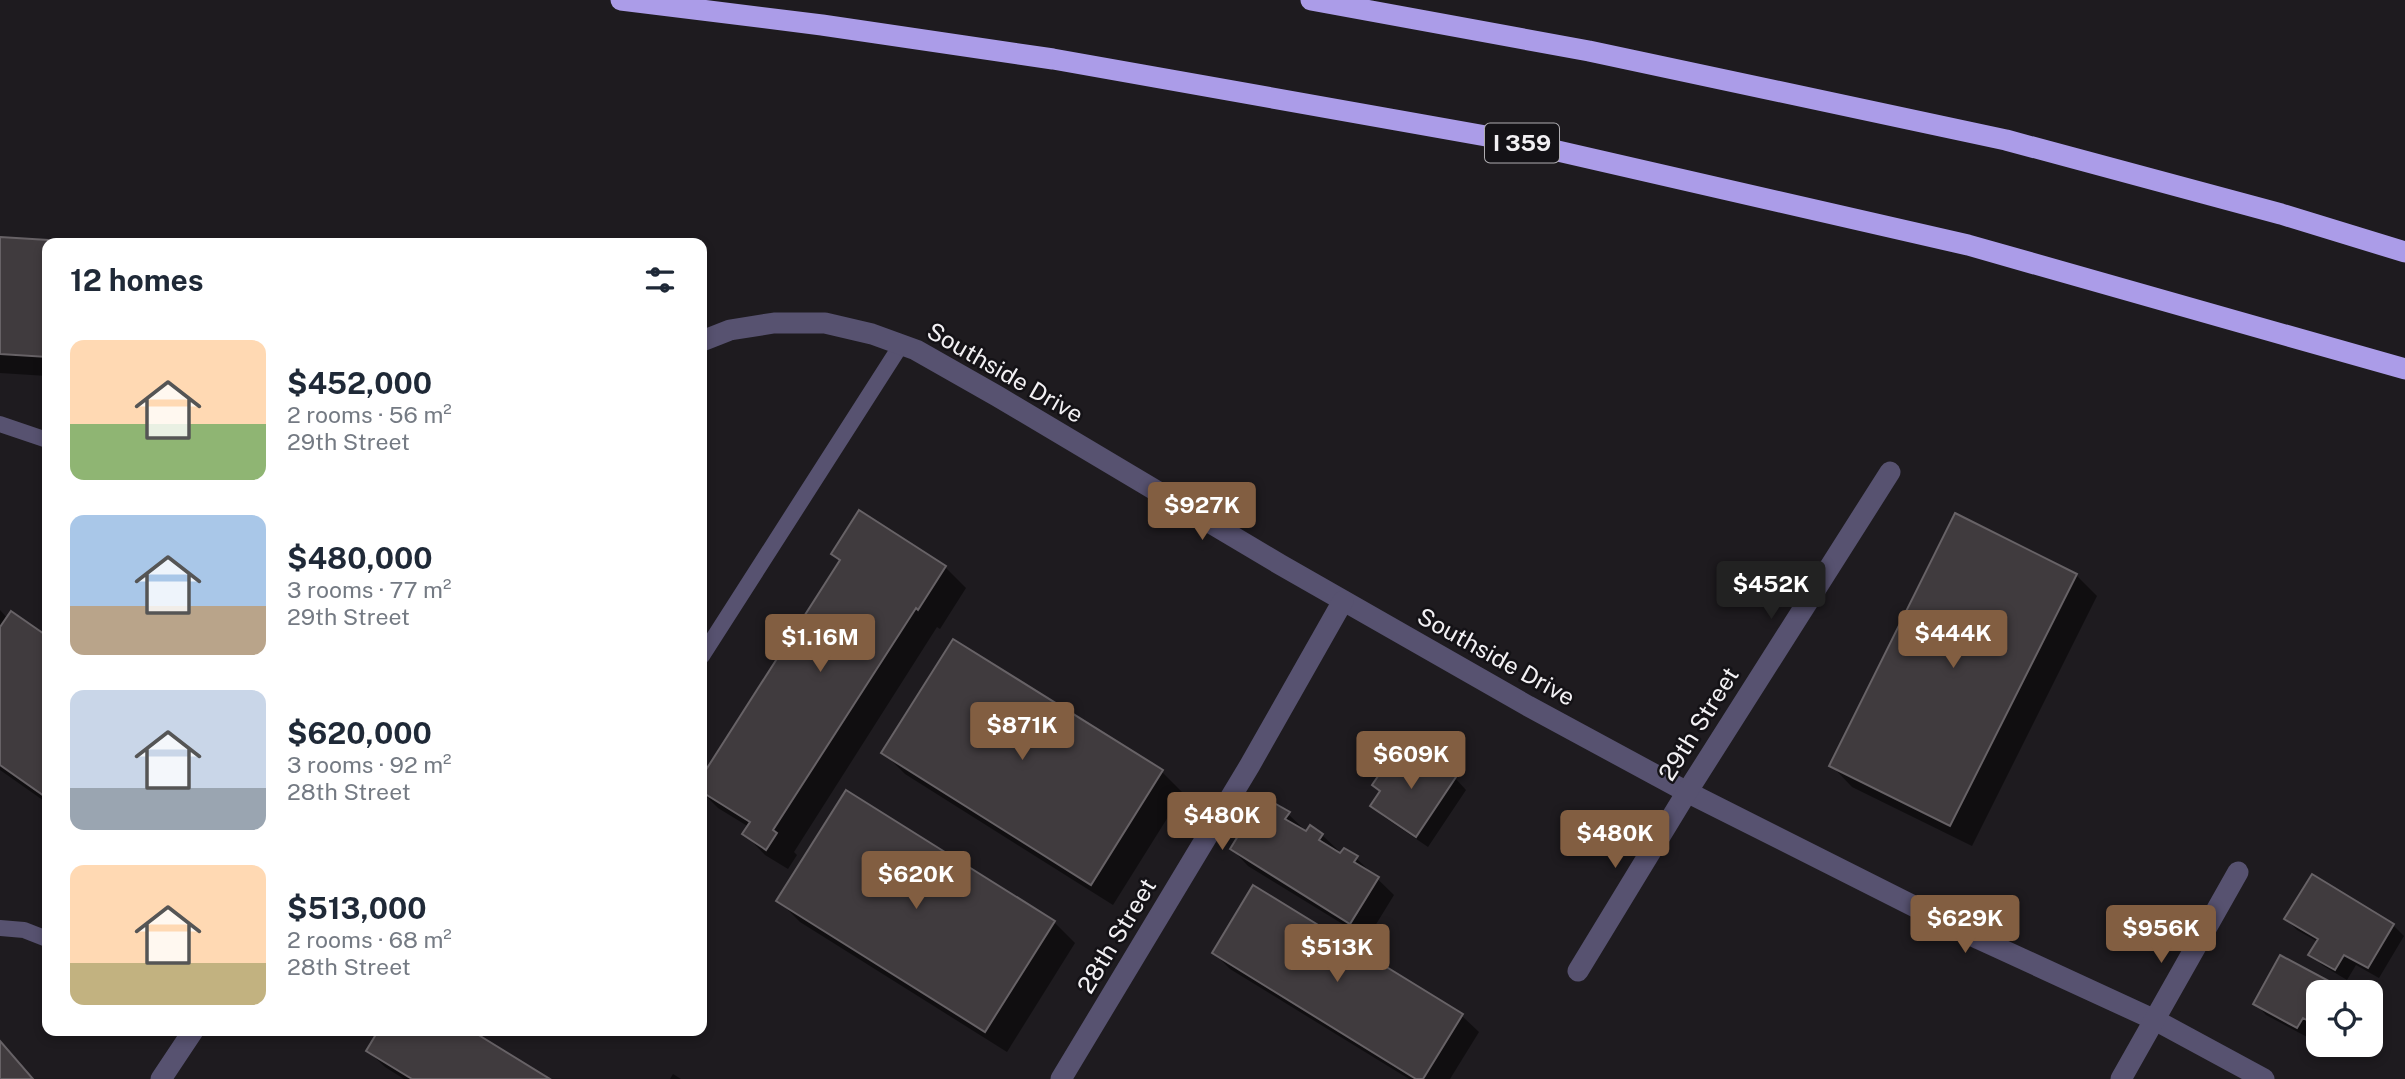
<!DOCTYPE html>
<html lang="en">
<head>
<meta charset="utf-8">
<style>
	body { margin:0; font-family:"Public Sans",sans-serif; background:#f2f2f3; color:#1f2937; height:100vh; display:flex; flex-direction:column; font-size:26px; white-space:nowrap }
	* { box-sizing:border-box; margin:0 }
	p { font-size:23px; color:#747a83 }
	.icon { flex:none; width:38px; height:38px; fill:none; stroke:currentColor; stroke-width:2; stroke-linecap:round; stroke-linejoin:round }
	.map { position:relative; flex:1; overflow:hidden }
	.details { position:absolute; left:42px; top:238px; width:665px; height:798px; display:flex; flex-direction:column; background:#fff; border-radius:14px; box-shadow:0 4px 10px #0003 }
	.details>* { flex:none }
	.buttons { position:absolute; left:2306px; top:980px; display:grid; gap:14px }
	.buttons a { display:grid; place-items:center; width:77px; height:77px; border-radius:14px; background:#fff; box-shadow:0 4px 10px #0003; font-size:35px }
	.price { position:absolute; translate:-50% -60px; padding:0 16px; border-radius:7px; background:#825e41; color:#fff; font-size:23px; line-height:46px; filter:drop-shadow(0 2px 4px #0008) }
	.price::after { content:''; position:absolute; left:50%; top:42px; width:21px; height:16px; margin-left:-10px; background:inherit; clip-path:polygon(0 0,100% 0,50% 100%) }
	.price.current { background:#222; color:#fff }
	ul { padding:0; list-style:none }
	li { display:flex; align-items:center; gap:21px; height:175px; padding:0 28px }
	li span { display:grid; place-items:center; flex:none; width:196px; height:140px; border-radius:14px; color:#555 }
	li>.icon { margin-inline-start:auto }
	span .icon { width:84px; height:84px; fill:#fffc; stroke-width:1 }
	li b { font-size:30px }
	h2 { display:flex; justify-content:space-between; align-items:center; height:84px; padding:0 28px; font-size:30px }
	.map>svg:first-child { display:block }
	.shadow { fill:#0007 }
	.building { fill:#403b3e; stroke:#676266; stroke-width:2 }
	.lines { fill:none; stroke-linecap:round; stroke-linejoin:round }
	.lane { stroke:#575270; stroke-width:16 }
	.street { stroke:#575270; stroke-width:21 }
	.highway { stroke:#ab9ce8; stroke-width:21 }
	.labels { text-anchor:middle; stroke-width:5; stroke-linejoin:round; paint-order:stroke }
	.shield { fill:#141216; stroke:#afadb1; stroke-width:2 }
	.shield-label { font-size:23px; font-weight:bold; fill:#f2f0f3 }
	.street-label { font-size:24px; fill:#f2f0f3; stroke:#141216 }
</style>
</head>
<body>
<div class="map">
<svg width="2405" height="1079" viewBox="0 0 2405 1079">
	<rect width="100%" height="100%" fill="#1e1b1f"/>
	<!-- shadow -->
	<g class="shadow">
		<polygon points="0,238 71,243 47,243 47,376 0,373"/>
		<polygon points="833,553 945,567 966,588 940,629 937,627 794,852 797,855 788,869 765,855 744,833 749,827 718,808 702,792 702,779 841,561"/>
		<polygon points="2076,575 2097,596 1972,846 1852,787 1831,765"/>
		<polygon points="0,610 8,619 12,613 47,638 47,803 0,770"/>
		<polygon points="884,753 1162,772 1183,793 1113,905 905,774"/>
		<polygon points="1455,778 1466,790 1428,847 1384,817 1372,806"/>
		<polygon points="1271,811 1288,814 1307,832 1322,835 1339,851 1337,853 1356,858 1394,895 1367,939 1248,866 1232,849"/>
		<polygon points="2312,876 2393,925 2404,936 2379,978 2356,965 2347,980 2322,965 2311,954 2318,942 2297,930 2286,919"/>
		<polygon points="1253,888 1462,1016 1479,1032 1450,1079 1409,1079 1230,969 1214,953"/>
		<polygon points="779,901 1054,922 1075,943 1007,1052 800,922"/>
		<polygon points="2337,988 2341,992 2319,992 2319,1030 2314,1028 2309,1038 2266,1015 2255,1003"/>
		<polygon points="380,1031 468,1031 547,1079 404,1079 385,1067 368,1051"/>
		<polygon points="673,1074 681,1079 670,1079"/>
	</g>
	<!-- building -->
	<g class="building">
		<polygon points="0,237 97,243 47,243 47,357 0,354"/>
		<polygon points="859,510 946,566 918,610 916,608 773,830 777,833 766,850 742,834 750,822 702,792 702,776 840,560 831,554"/>
		<polygon points="1955,513 2077,574 1950,826 1829,766"/>
		<polygon points="11,611 47,636 47,798 0,765 0,627"/>
		<polygon points="953,639 1163,770 1091,885 881,753"/>
		<polygon points="1410,747 1456,777 1416,837 1370,806 1380,791 1372,785 1387,763 1395,768"/>
		<polygon points="846,790 1055,921 985,1032 776,901"/>
		<polygon points="1259,802 1270,809 1274,803 1290,812 1285,819 1306,831 1310,825 1323,834 1319,840 1340,853 1344,848 1358,856 1354,862 1379,877 1350,924 1230,849"/>
		<polygon points="2312,874 2394,924 2368,968 2344,955 2335,970 2308,955 2318,939 2284,919"/>
		<polygon points="1253,885 1463,1014 1423,1079 1416,1079 1212,953"/>
		<polygon points="2280,955 2338,986 2335,992 2319,992 2319,1011 2312,1023 2303,1018 2297,1028 2253,1004"/>
		<polygon points="378,1031 472,1031 550,1079 412,1079 366,1051"/>
		<polygon points="0,1041 33,1079 0,1079"/>
	</g>
	<g class="lines">
		<!-- lane -->
		<g class="lane">
			<polyline points="0,424 47,440"/>
			<polyline points="702,656 901,345"/>
			<polyline points="0,928 24,930 47,939"/>
		</g>
		<!-- street -->
		<g class="street">
			<polyline points="702,341 730,330 774,323 825,323 872,334 916,350 997,396 1281,565 1528,706 1687,792 1979,939 2155,1020 2264,1079"/>
			<polyline points="1578,971 1687,792 1890,472"/>
			<polyline points="161,1079 193,1031"/>
			<polyline points="1061,1079 1250,765 1343,601"/>
			<polyline points="2121,1079 2238,872"/>
		</g>
		<!-- highway -->
		<g class="highway">
			<polyline points="621,0 822,25 1053,59 1514,141 1968,245 2405,369"/>
			<polyline points="1311,0 1589,51 2006,140 2281,214 2405,252"/>
		</g>
	</g>
	<g class="labels">
		<!-- shield labels -->
		<rect class="shield" x="1485" y="123.5" width="74" height="39" rx="5"/>
		<g class="shield-label">
			<text x="1522" y="151">I 359</text>
		</g>
		<!-- street labels -->
		<g class="street-label">
			<text transform="translate(1005 373) rotate(30)" y="8">Southside Drive</text>
			<text transform="translate(1496 657) rotate(29)" y="8">Southside Drive</text>
			<text transform="translate(1699 724) rotate(-58)" y="8">29th Street</text>
			<text transform="translate(1117 936) rotate(-59)" y="8">28th Street</text>
		</g>
	</g>
</svg>
<div class="buttons">
<a><svg class="icon" aria-label="locate" viewBox="0 0 24 24"><circle cx="12" cy="12" r="6"/><path d="M12 2v4M12 18v4M2 12h4M18 12h4"/></svg></a>
</div>
<b class="price" style="left:1202px;top:542px">$927K</b>
<b class="price current" style="left:1771px;top:621px">$452K</b>
<b class="price" style="left:1953px;top:670px">$444K</b>
<b class="price" style="left:820px;top:674px">$1.16M</b>
<b class="price" style="left:1022px;top:762px">$871K</b>
<b class="price" style="left:1411px;top:791px">$609K</b>
<b class="price" style="left:1222px;top:852px">$480K</b>
<b class="price" style="left:1615px;top:870px">$480K</b>
<b class="price" style="left:916px;top:911px">$620K</b>
<b class="price" style="left:1965px;top:955px">$629K</b>
<b class="price" style="left:2161px;top:965px">$956K</b>
<b class="price" style="left:1337px;top:984px">$513K</b>
<section class="details">
<h2>12 homes<svg class="icon" aria-label="filters" viewBox="0 0 24 24"><path d="M4 7h16M4 17h16"/><circle cx="9" cy="7" r="2"/><circle cx="15" cy="17" r="2"/></svg></h2>
<ul>
<li><span style="background:linear-gradient(#ffd9b3 60%,#8fb573 0)"><svg class="icon" aria-label="home" viewBox="0 0 24 24"><path d="M3 11l9-7 9 7M6 9v11h12V9"/></svg></span><div><b>$452,000</b><p>2 rooms · 56 m²</p><p>29th Street</p></div></li>
<li><span style="background:linear-gradient(#a9c7e8 65%,#b9a48a 0)"><svg class="icon" aria-label="home" viewBox="0 0 24 24"><path d="M3 11l9-7 9 7M6 9v11h12V9"/></svg></span><div><b>$480,000</b><p>3 rooms · 77 m²</p><p>29th Street</p></div></li>
<li><span style="background:linear-gradient(#c9d6e8 70%,#9aa5b1 0)"><svg class="icon" aria-label="home" viewBox="0 0 24 24"><path d="M3 11l9-7 9 7M6 9v11h12V9"/></svg></span><div><b>$620,000</b><p>3 rooms · 92 m²</p><p>28th Street</p></div></li>
<li><span style="background:linear-gradient(#ffd9b3 70%,#c2b280 0)"><svg class="icon" aria-label="home" viewBox="0 0 24 24"><path d="M3 11l9-7 9 7M6 9v11h12V9"/></svg></span><div><b>$513,000</b><p>2 rooms · 68 m²</p><p>28th Street</p></div></li>
</ul>
</section>
</div>
</body>
</html>
